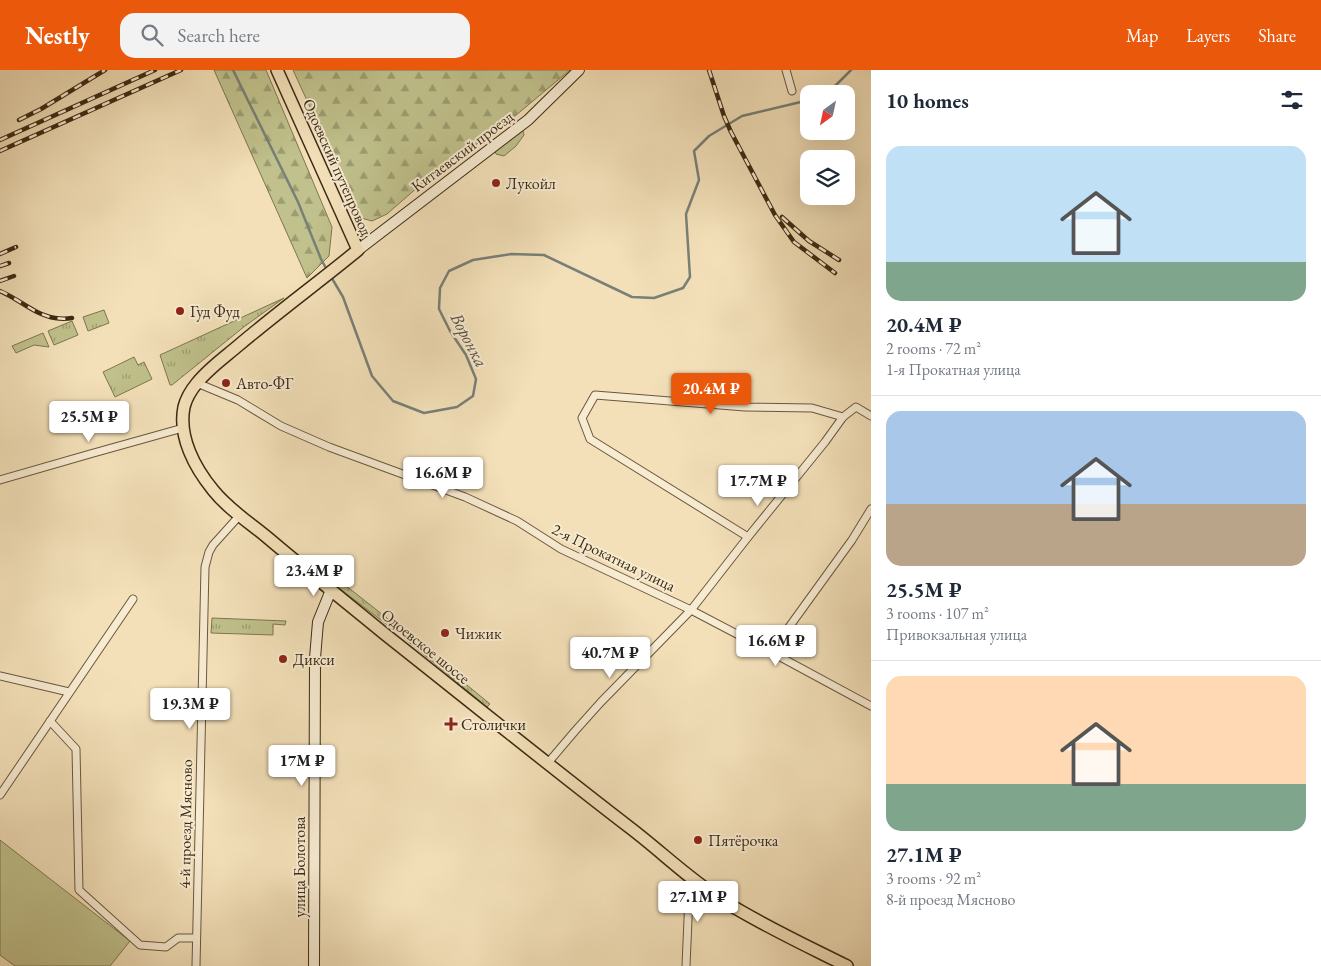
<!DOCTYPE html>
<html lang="en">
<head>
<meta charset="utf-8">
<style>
	body { margin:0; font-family:"EB Garamond",serif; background:#f2f2f3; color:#1f2937; height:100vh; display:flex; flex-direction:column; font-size:19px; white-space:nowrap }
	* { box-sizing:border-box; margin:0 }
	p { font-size:16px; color:#747a83 }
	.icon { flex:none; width:28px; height:28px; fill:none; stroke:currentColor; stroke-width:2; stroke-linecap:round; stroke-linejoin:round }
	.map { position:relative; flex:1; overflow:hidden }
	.drawer { display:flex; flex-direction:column; background:#fff; width:450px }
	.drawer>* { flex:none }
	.needle { width:32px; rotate:213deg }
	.controls { position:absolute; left:800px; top:15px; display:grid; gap:10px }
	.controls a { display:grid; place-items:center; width:55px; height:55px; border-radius:10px; background:#fff; box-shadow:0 5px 20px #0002; font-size:25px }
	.price { position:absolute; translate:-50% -42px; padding:0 11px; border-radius:5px; background:#fff; color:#222; font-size:16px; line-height:32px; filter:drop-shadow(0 1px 2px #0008) }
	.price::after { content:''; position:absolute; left:50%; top:30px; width:15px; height:11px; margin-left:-8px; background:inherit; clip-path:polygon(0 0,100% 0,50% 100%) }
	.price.selected { background:#ea580c; color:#fff }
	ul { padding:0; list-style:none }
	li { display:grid; align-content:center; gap:10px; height:265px; padding:0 15px }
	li+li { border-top:1px solid #e0e1e3 }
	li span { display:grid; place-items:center; height:155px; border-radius:15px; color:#555 }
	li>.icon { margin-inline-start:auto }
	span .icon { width:90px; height:90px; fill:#fffc; stroke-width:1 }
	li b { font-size:21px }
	h2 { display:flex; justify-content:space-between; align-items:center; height:60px; padding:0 15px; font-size:21px }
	header { display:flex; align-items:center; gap:30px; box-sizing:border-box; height:70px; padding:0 25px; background:#ea580c; color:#fff }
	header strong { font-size:24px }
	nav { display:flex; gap:28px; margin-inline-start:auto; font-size:18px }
	.search { width:350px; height:45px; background:#f2f2f3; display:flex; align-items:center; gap:12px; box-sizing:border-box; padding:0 18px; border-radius:15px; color:#747a83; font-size:19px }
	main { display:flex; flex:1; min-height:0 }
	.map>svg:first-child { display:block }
	.grass { fill:url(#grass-tufts); stroke:#7e764f }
	.forest { fill:url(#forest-firs); stroke:#7e764f }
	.garden { fill:#c0c18c; stroke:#7e764f }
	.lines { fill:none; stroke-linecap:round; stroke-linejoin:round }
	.stream { stroke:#788077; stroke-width:2.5 }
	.street-casing { stroke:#6a583c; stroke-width:9 }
	.secondary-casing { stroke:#3c2a12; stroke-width:12 }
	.primary-casing { stroke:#3c2a12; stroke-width:14 }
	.street { stroke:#f7ebd2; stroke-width:7 }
	.secondary { stroke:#f7ebd2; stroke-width:10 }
	.primary { stroke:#f3e0b9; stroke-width:11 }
	.rail-casing { stroke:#3c2a12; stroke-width:4.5 }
	.rail { stroke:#f7ebd2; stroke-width:2.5; stroke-dasharray:8; stroke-linecap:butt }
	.poi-dot { fill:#8f2418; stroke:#f7ebd2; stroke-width:2 }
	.labels { text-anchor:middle; stroke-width:4; stroke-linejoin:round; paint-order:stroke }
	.street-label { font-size:16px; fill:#3c2a12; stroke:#f7ebd2 }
	.poi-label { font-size:16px; fill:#3c2a12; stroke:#f7ebd2; text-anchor:start }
	.water-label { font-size:18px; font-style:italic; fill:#554e3c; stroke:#f7ebd2 }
</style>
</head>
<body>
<header>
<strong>Nestly</strong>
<div class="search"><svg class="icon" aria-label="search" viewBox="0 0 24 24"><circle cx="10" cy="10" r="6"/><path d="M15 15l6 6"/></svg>Search here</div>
<nav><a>Map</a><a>Layers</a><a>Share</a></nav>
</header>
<main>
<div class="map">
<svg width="871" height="896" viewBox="0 0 871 896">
	<defs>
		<pattern id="grass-tufts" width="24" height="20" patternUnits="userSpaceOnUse" patternTransform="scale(1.25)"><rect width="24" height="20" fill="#c0c18c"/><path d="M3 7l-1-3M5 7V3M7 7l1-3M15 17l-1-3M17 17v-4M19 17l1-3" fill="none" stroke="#9d9d71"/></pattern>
		<pattern id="forest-firs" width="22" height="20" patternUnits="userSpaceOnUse" patternTransform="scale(1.25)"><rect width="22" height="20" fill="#c0c18c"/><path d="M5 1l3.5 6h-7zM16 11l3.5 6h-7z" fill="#9d9d71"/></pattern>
	</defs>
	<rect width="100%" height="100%" fill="#f3e0b9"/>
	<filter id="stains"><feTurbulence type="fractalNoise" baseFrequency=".004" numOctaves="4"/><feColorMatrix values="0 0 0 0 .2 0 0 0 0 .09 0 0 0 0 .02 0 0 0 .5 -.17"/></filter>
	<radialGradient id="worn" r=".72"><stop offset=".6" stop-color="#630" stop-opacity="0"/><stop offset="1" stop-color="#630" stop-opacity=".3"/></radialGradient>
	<!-- grass -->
	<g class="grass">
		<polygon points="520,60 523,61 524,65 516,76 504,86 496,84 495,81"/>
		<polygon points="284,228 245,256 172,315 170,315 160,285"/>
		<polygon points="104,240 109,253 88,261 83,247"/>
		<polygon points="72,251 78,265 54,275 48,261"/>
		<polygon points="43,263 49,277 34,275 16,283 12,276"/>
		<polygon points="134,287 138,295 144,292 152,309 115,327 103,302"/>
		<polygon points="331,504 397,556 394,560 327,509"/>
		<polygon points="212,548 286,551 285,555 273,554 273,565 211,563"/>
		<polygon points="406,565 490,634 487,637 404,568"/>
	</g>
	<!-- forest -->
	<g class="forest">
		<polygon points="214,0 266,0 332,157 329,186 307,208"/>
		<polygon points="293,0 570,0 503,56 449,93 418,117 387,144 372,151 361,148"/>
	</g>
	<!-- garden -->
	<polygon class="garden" points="0,770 130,871 110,896 15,896 0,885"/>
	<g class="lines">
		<!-- stream -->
		<g class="stream">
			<polyline points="233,0 298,132 321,189 327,200"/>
			<polyline points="827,24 851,0"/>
			<polyline points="330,205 343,227 372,306 393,331 424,343 457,337 473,326 476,309 466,285 450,261 439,239 440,218 449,201 473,190 511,184 544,185 632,227 654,228 683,218 690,207 686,144 699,110 694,81 709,66 742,46 809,30"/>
		</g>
		<defs>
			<g id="street">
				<polyline points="786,0 792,21"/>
				<polyline points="197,313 238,330 281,356 329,377 465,427 517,451 561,479 691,540 771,582 871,636"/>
				<polyline points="0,410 90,384 183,358"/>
				<polyline points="748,467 590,369 582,348 595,325 745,337 812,338 843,347"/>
				<polyline points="771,582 852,470 871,439"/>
				<polyline points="0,606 69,622"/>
				<polyline points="50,651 76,679 79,820 140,875 166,877 178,868 196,868"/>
				<polyline points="547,694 575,661 601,632 691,540 748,467 825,372 843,347 856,337 871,346"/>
				<polyline points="0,725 133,529"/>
				<polyline points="196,896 205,497 209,482 213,475 240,445"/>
				<polyline points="686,896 689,826 692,808"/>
			</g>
			<g id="secondary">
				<polyline points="358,180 528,50 579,0"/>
				<polyline points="314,896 315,588 318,552 331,520"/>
			</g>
			<path id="primary" d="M277 0 358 180C319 212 278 242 239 275 225 287 209 298 197 313 192 319 186 329 184 337 178 367 195 398 213 420 228 439 250 453 268 468 307 501 347 533 386 565 467 629 547 694 629 757 662 782 692 812 727 833 766 857 807 876 847 896"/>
		</defs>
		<!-- street casing -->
		<use href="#street" class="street-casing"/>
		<!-- secondary casing -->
		<use href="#secondary" class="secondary-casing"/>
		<!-- primary casing -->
		<use href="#primary" class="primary-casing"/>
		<!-- street -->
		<use href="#street" class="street"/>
		<!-- secondary -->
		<use href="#secondary" class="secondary"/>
		<!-- primary -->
		<use href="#primary" class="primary"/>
		<defs>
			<g id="rail">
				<polyline points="709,0 724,46 731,62 775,145 794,172 835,203"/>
				<polyline points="19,50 41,39 105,0"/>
				<polyline points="0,70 155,0"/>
				<polyline points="0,81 181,0"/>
				<polyline points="782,147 809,171 839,190"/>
				<polyline points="0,184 16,177"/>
				<polyline points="0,196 9,193"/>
				<polyline points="0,211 14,206"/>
				<path d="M0 221C19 229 35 245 55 248 61 249 66 249 72 248"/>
			</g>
		</defs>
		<!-- rail casing -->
		<use href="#rail" class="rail-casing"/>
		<!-- rail -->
		<use href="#rail" class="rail"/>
	</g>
	<!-- markers -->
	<g class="poi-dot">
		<circle cx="496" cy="113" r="5"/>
		<circle cx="180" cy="241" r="5"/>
		<circle cx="226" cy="313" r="5"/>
		<circle cx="445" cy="563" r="5"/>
		<circle cx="283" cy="589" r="5"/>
		<path d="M448.5 646.5h5v5h5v5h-5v5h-5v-5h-5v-5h5z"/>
		<circle cx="698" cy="770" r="5"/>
	</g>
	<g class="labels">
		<!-- street labels -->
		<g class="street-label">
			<text transform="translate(462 81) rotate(-37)" y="6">Китаевский проезд</text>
			<text transform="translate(338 97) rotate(66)" y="6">Одоевский путепровод</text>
			<text transform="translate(614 487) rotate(26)" y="6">2-я Прокатная улица</text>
			<text transform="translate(426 576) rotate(39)" y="6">Одоевское шоссе</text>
			<text transform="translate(185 754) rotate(-89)" y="6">4-й проезд Мясново</text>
			<text transform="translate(299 797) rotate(-90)" y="6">улица Болотова</text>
		</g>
		<!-- poi labels -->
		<g class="poi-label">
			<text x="506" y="119">Лукойл</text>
			<text x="190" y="247">Гуд Фуд</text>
			<text x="236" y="319">Авто-ФГ</text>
			<text x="455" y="569">Чижик</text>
			<text x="293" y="595">Дикси</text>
			<text x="461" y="660">Столички</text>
			<text x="708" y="776">Пятёрочка</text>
		</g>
		<!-- water labels -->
		<g class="water-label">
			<text transform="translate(469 270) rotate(62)" y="6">Воронка</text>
		</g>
	</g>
	<rect width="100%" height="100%" filter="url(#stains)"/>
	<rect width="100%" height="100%" fill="url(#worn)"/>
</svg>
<div class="controls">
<a><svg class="needle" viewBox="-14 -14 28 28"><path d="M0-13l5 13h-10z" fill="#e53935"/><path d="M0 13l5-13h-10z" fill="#747a83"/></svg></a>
<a><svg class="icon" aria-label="layers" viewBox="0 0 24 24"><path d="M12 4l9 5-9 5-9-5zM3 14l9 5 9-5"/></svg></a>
</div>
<b class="price selected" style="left:711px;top:345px">20.4M ₽</b>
<b class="price" style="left:89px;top:373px">25.5M ₽</b>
<b class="price" style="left:443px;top:429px">16.6M ₽</b>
<b class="price" style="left:758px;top:437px">17.7M ₽</b>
<b class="price" style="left:314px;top:527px">23.4M ₽</b>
<b class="price" style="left:776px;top:597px">16.6M ₽</b>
<b class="price" style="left:610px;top:609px">40.7M ₽</b>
<b class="price" style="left:190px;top:660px">19.3M ₽</b>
<b class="price" style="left:302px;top:717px">17M ₽</b>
<b class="price" style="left:698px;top:853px">27.1M ₽</b>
</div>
<section class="drawer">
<h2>10 homes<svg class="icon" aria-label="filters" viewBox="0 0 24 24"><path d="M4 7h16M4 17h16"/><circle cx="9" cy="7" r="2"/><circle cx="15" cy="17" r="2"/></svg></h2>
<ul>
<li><span style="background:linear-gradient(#bfe0f5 75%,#7fa58c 0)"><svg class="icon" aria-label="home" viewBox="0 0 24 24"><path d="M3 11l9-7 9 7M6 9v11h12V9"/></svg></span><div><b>20.4M ₽</b><p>2 rooms · 72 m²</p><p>1-я Прокатная улица</p></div></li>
<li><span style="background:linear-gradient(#a9c7e8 60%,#b9a48a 0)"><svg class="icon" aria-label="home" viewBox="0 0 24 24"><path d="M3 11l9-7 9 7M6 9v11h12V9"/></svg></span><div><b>25.5M ₽</b><p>3 rooms · 107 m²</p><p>Привокзальная улица</p></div></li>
<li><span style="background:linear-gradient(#ffd9b3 70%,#7fa58c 0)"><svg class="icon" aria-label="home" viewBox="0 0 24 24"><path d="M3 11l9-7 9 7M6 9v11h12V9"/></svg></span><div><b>27.1M ₽</b><p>3 rooms · 92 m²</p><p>8-й проезд Мясново</p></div></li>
</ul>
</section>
</main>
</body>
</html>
